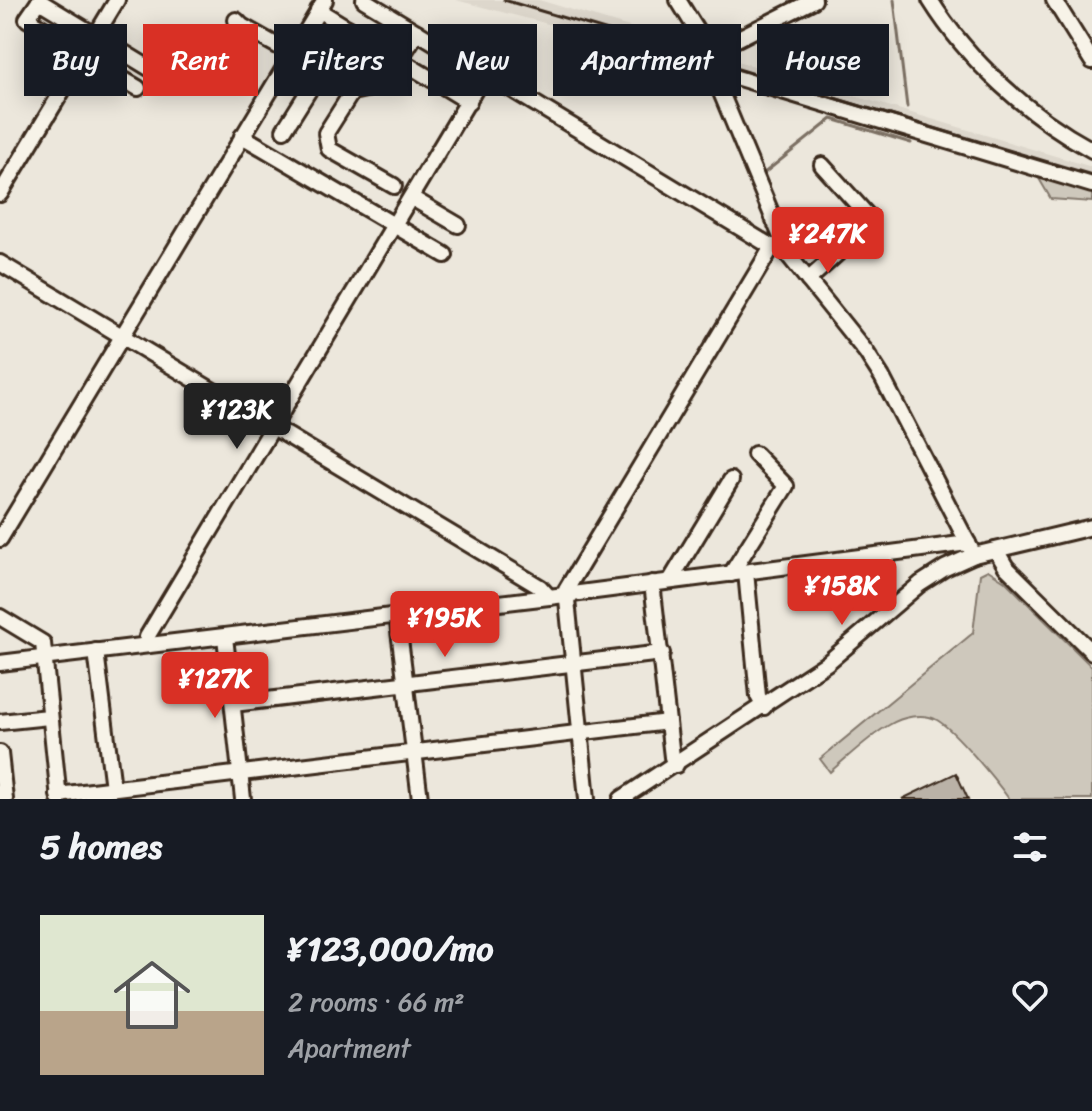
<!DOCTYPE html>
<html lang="en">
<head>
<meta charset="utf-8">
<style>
	body { margin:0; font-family:Sriracha,sans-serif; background:#242831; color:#f1f3f6; height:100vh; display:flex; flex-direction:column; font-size:30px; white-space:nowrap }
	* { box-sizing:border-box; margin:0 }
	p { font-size:26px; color:#9ea1a6 }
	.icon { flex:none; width:44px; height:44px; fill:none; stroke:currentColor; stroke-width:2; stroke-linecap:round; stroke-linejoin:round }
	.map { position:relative; height:799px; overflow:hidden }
	.sheet { display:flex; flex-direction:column; background:#171b24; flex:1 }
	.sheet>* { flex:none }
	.banner { position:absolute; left:24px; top:24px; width:1044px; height:72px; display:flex; gap:16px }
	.price { position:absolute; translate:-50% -68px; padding:0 18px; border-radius:8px; background:#d93025; color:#fff; font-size:26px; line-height:52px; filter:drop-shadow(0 2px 4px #0008) }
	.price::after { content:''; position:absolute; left:50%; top:48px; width:24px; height:18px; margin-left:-12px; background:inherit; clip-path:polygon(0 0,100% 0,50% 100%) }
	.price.current { background:#222; color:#fff }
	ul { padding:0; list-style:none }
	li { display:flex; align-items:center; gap:24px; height:200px; padding:0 40px }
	li span { display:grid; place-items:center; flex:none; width:224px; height:160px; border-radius:0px; color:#555 }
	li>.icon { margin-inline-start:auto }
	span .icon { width:96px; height:96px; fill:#fffc; stroke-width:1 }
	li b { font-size:34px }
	h2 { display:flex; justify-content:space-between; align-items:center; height:96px; padding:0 40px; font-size:34px }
	.tag { padding:0 28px; border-radius:0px; background:#171b24; box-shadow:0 4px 20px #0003; font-size:28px; line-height:72px }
	.tag.current { background:#d93025; color:#fff }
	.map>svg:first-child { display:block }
	.built { fill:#ddd7cc }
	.green { fill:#cec8bc; stroke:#84796d; stroke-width:2 }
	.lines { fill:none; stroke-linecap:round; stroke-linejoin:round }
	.stream { stroke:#7c7064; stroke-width:3 }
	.building { fill:#bab2a7; stroke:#3b2a1e; stroke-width:2 }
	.minor-casing { stroke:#3b2a1e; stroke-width:20 }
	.minor { stroke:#f7f3e8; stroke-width:14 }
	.rail { stroke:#3b2a1e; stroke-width:3 }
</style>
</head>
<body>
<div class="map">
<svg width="1092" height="799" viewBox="0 0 1092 799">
	<rect width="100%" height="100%" fill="#ece7dc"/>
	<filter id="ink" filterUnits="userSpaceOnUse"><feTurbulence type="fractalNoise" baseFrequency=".0125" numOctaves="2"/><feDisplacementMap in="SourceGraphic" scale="16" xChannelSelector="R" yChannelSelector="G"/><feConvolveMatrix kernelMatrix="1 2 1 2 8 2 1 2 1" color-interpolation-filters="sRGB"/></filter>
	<g filter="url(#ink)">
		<!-- built -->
		<g class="built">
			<polygon points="456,0 539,0 703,49 708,73 552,25"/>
			<polygon points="717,55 1092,167 1092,182 718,69"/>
		</g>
		<!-- green -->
		<g class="green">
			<polygon points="1034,170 1092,187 1092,202 1051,199"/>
			<path d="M988 570 1005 581 1092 667V799H1009C996 781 956 731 937 720 923 712 902 717 889 725 868 737 849 756 830 772L820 759 973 633 980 574Z"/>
		</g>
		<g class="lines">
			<!-- stream -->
			<g class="stream">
				<polyline points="894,0 907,107"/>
				<polyline points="763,174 832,119 911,143"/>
			</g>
		</g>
		<!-- building -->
		<polygon class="building" points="956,773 968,799 902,799"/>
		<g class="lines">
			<defs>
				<g id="minor">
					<polyline points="40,0 27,19 85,53"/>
					<polyline points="364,0 772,247 778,245"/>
					<polyline points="678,0 709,50 715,78 789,256 866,352 882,377 974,555"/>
					<path d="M930 0C968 61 1029 116 1092 150"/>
					<polyline points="1054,0 1092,61"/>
					<polyline points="39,1 154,71"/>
					<polyline points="318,10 469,102"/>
					<polyline points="236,20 242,26 292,54"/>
					<polyline points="709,50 719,48 814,0"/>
					<polyline points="83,56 138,88"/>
					<polyline points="715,78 729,75 1092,185"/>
					<polyline points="284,130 348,28"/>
					<polyline points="242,136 445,255"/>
					<polyline points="394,186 329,149 326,133 352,92 384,85 417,32"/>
					<polyline points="0,194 117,0"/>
					<polyline points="412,198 458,225"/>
					<polyline points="0,263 540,587 549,597"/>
					<polyline points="808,280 869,225 868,216 822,165"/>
					<polyline points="0,539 325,0"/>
					<polyline points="996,550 1006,567 1092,652"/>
					<polyline points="746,572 758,696 764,707"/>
					<polyline points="731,574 786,486 755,454"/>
					<polyline points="670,581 731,480"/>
					<polyline points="652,583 672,757 676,765"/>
					<polyline points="397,615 420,799"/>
					<polyline points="0,617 43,643 59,799"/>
					<polyline points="225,637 243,799"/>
					<polyline points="146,644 147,637 485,73"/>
					<polyline points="96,651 113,788"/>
					<polyline points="0,663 549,597 968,543"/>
					<polyline points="233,704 662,653"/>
					<polyline points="0,722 49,717"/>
					<polyline points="0,753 5,799"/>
					<polyline points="58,795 668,722"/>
					<polyline points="587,799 566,590 772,247"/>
					<polyline points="621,799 827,663 920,584 945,568 974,555 1092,527"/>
				</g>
			</defs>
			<!-- minor casing -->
			<use href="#minor" class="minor-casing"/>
			<!-- minor -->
			<use href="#minor" class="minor"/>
			<!-- rail -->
			<polyline class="rail" points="504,0 1092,175"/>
		</g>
	</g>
</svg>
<b class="price" style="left:828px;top:275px">¥247K</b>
<b class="price current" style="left:237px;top:451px">¥123K</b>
<b class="price" style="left:842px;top:627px">¥158K</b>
<b class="price" style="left:445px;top:659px">¥195K</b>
<b class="price" style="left:215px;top:720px">¥127K</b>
<div class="banner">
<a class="tag">Buy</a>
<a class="tag current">Rent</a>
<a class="tag">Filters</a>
<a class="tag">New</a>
<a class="tag">Apartment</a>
<a class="tag">House</a>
</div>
</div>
<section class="sheet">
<h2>5 homes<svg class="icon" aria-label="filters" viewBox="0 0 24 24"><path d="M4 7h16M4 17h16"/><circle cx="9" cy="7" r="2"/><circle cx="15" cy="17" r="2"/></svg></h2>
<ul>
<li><span style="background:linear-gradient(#dfe7d0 60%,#b9a48a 0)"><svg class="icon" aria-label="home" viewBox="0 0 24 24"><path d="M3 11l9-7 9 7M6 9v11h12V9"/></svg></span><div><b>¥123,000/mo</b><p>2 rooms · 66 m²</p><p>Apartment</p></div><svg class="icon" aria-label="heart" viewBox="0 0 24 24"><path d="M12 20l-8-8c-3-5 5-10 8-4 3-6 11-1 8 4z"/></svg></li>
</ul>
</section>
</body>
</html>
